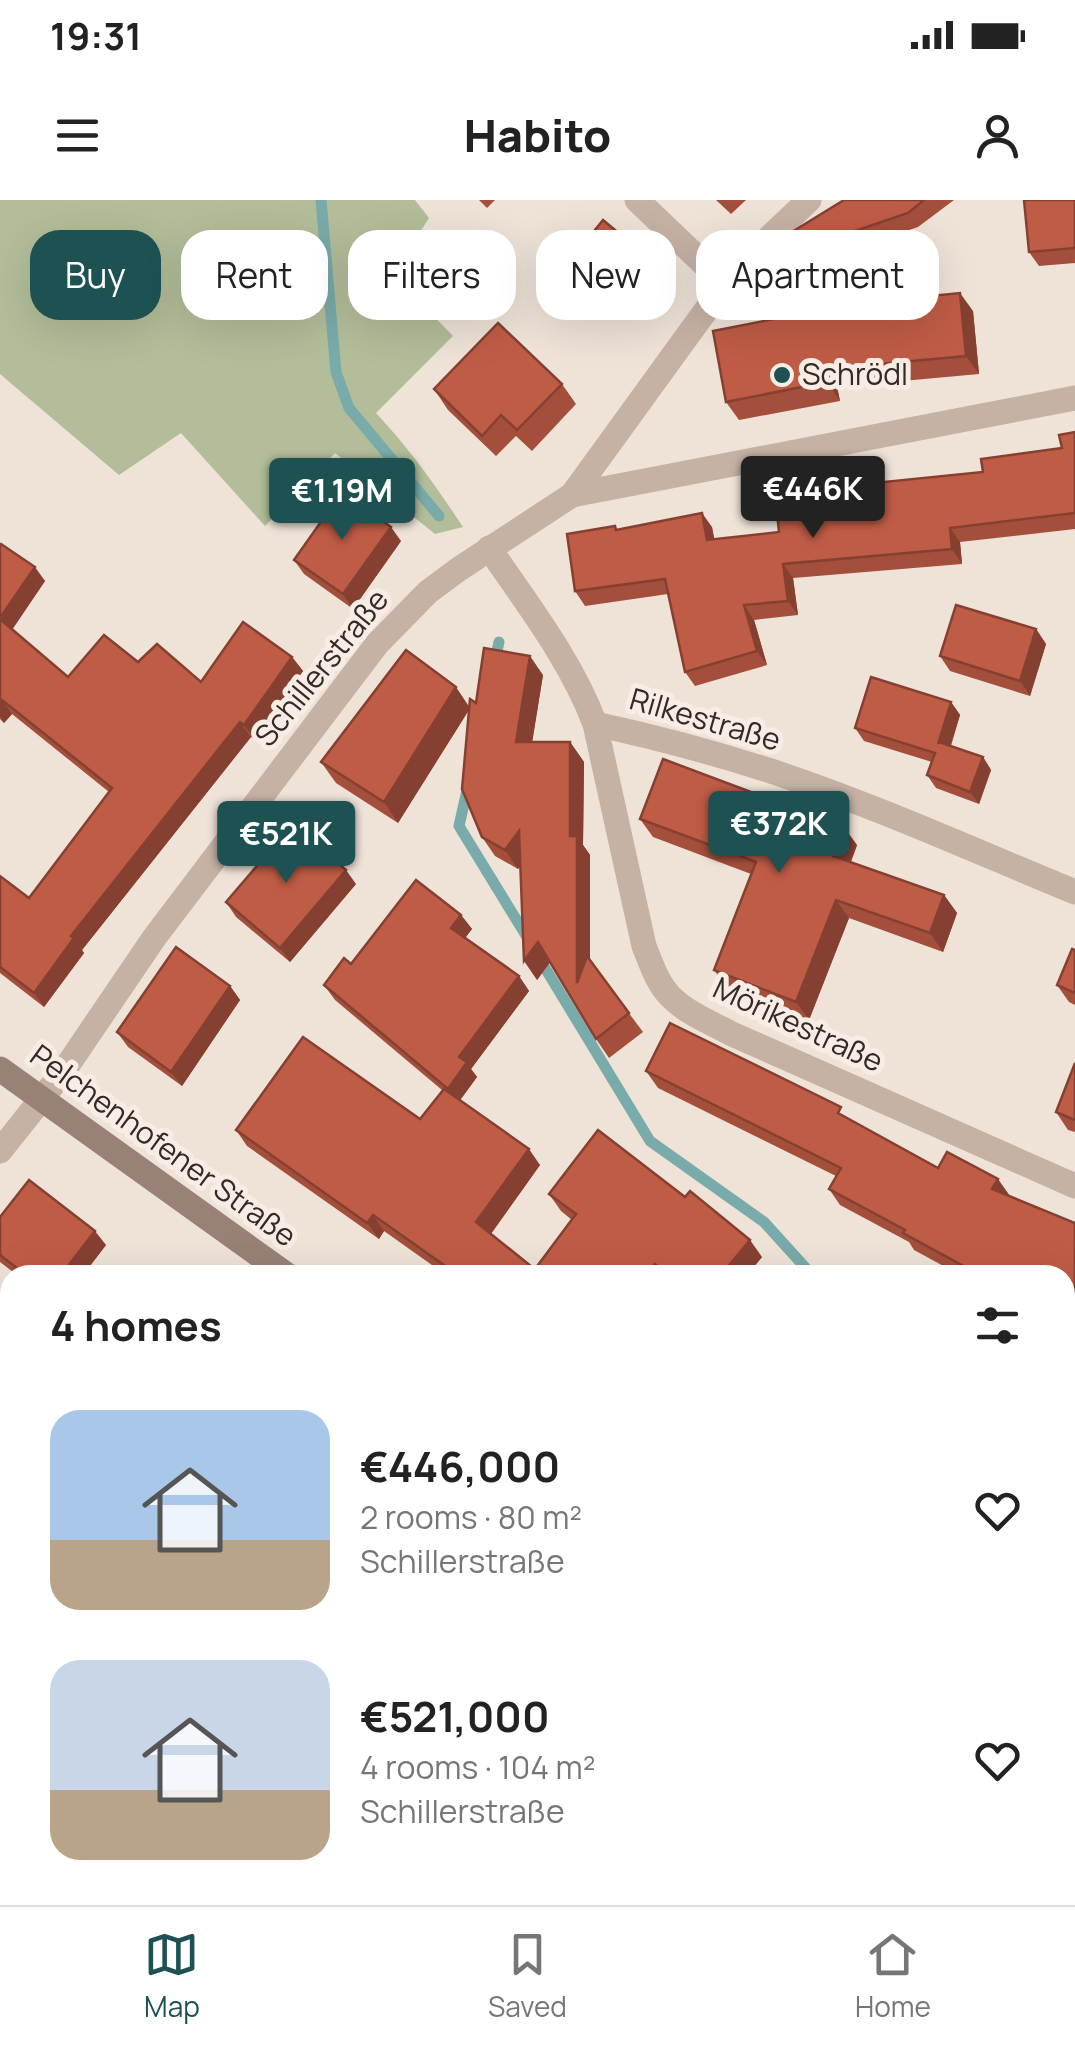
<!DOCTYPE html>
<html lang="en">
<head>
<meta charset="utf-8">
<style>
	body { margin:0; font-family:Manrope,sans-serif; background:#f6f6f6; color:#222; height:100vh; display:flex; flex-direction:column; font-size:38px; white-space:nowrap }
	* { box-sizing:border-box; margin:0 }
	p { font-size:32px; color:#767676 }
	.icon { flex:none; width:55px; height:55px; fill:none; stroke:currentColor; stroke-width:2; stroke-linecap:round; stroke-linejoin:round }
	.map { position:relative; flex:1; overflow:hidden }
	.sheet { position:absolute; left:0px; top:1065px; width:1075px; height:640px; display:flex; flex-direction:column; background:#fff; border-radius:30px 30px 0 0; box-shadow:0 10px 40px #0002 }
	.sheet>* { flex:none }
	.top-card { position:absolute; left:30px; top:30px; width:1015px; height:90px; display:flex; gap:20px }
	.price { position:absolute; translate:-50% -85px; padding:0 22px; border-radius:10px; background:#1e5152; color:#fff; font-size:32px; line-height:65px; filter:drop-shadow(0 2px 5px #0008) }
	.price::after { content:''; position:absolute; left:50%; top:60px; width:30px; height:22px; margin-left:-15px; background:inherit; clip-path:polygon(0 0,100% 0,50% 100%) }
	.price.on { background:#222; color:#fff }
	ul { padding:0; list-style:none }
	li { display:flex; align-items:center; gap:30px; height:250px; padding:0 50px }
	li span { display:grid; place-items:center; flex:none; width:280px; height:200px; border-radius:30px; color:#555 }
	li>.icon { margin-inline-start:auto }
	span .icon { width:120px; height:120px; fill:#fffc; stroke-width:1 }
	li b { font-size:42px }
	h2 { display:flex; justify-content:space-between; align-items:center; height:120px; padding:0 50px; font-size:42px }
	.pill { padding:0 35px; border-radius:30px; background:#fff; box-shadow:0 10px 40px #0002; font-size:35px; line-height:90px }
	.pill.on { background:#1e5152; color:#fff }
	.status { display:flex; justify-content:space-between; align-items:center; height:70px; padding:0 50px; background:#fff; direction:ltr }
	.status svg { height:28px; fill:currentColor }
	header { display:flex; justify-content:space-between; align-items:center; height:130px; padding:0 50px; background:#fff; font-size:45px; font-weight:800 }
	.tabs { display:flex; justify-content:space-around; align-items:center; height:140px; border-top:2px solid #e0e0e0; background:#fff; font-size:28px; color:#767676 }
	.tabs a { display:grid; justify-items:center; gap:5px }
	.tabs .on { color:#1e5152 }
	.map>svg:first-child { display:block }
	.green { fill:#b3bd99 }
	.lines { fill:none; stroke-linecap:round; stroke-linejoin:round }
	.stream { stroke:#79abaa; stroke-width:11 }
	.minor { stroke:#c6b2a5; stroke-width:25 }
	.secondary { stroke:#9a8177; stroke-width:25 }
	.wall { fill:#a44f3c }
	.shaded-wall { fill:#864031 }
	.building { fill:#bf5c46; stroke:#864031; stroke-width:2.5 }
	.poi-dot { fill:#1e5152; stroke:#f8ede4; stroke-width:4 }
	.labels { text-anchor:middle; stroke-width:10; stroke-linejoin:round; paint-order:stroke }
	.poi-label { font-size:30px; fill:#332926; stroke:#f8ede4; text-anchor:start }
	.street-label { font-size:30px; fill:#332926; stroke:#f8ede4 }
</style>
</head>
<body>
<div class="status"><b>19:31</b><svg viewBox="0 0 49 12"><path d="M0 12V9h3v3zM5 12V6h3v6zM10 12V3h3v9zM15 12V0h3v12zM26 1h20v11H26zM47 4h2v5h-2z"/></svg></div>
<header><svg class="icon" aria-label="menu" viewBox="0 0 24 24"><path d="M4 6h16M4 12h16M4 18h16"/></svg>Habito<svg class="icon" aria-label="person" viewBox="0 0 24 24"><circle cx="12" cy="8" r="4"/><path d="M4 21q1-7 8-7t8 7"/></svg></header>
<div class="map">
<svg width="1075" height="1705" viewBox="0 0 1075 1705">
	<rect width="100%" height="100%" fill="#efe3d8"/>
	<!-- green -->
	<g class="green">
		<path d="M0 0H415L429 18 408 51 428 110 453 136 376 213C409 248 436 286 463 327L435 334 335 253 265 326 181 233 119 275 0 174Z"/>
		<polygon points="10,1291 10,1638 0,1642 0,1303"/>
		<polygon points="1071,1667 1075,1668 1075,1705 1058,1705 1061,1695 1065,1695 1065,1684"/>
	</g>
	<g class="lines">
		<!-- stream -->
		<g class="stream">
			<polyline points="321,0 336,172 349,208 439,316"/>
			<polyline points="494,465 499,442"/>
			<polyline points="468,586 459,626 530,742"/>
			<polyline points="539,758 650,941 764,1022 812,1075"/>
			<polyline points="1065,1338 1075,1344"/>
		</g>
		<!-- minor -->
		<g class="minor">
			<polyline points="637,0 725,84"/>
			<polyline points="572,295 725,84 751,55 809,0"/>
			<path d="M489 348C527 404 571 460 595 524L644 746C651 763 657 783 670 796 686 813 712 823 732 834L1075 986"/>
			<path d="M595 524C656 537 715 553 774 572 876 606 975 651 1075 692"/>
			<polyline points="0,951 63,872 154,738 377,444 428,392 459,369 572,295 1075,198"/>
			<polyline points="496,1695 524,1705"/>
			<polyline points="317,1705 325,1695"/>
		</g>
		<!-- secondary -->
		<g class="secondary">
			<polyline points="0,869 287,1075"/>
			<polyline points="1065,1615 1075,1619"/>
		</g>
	</g>
	<!-- wall -->
	<g class="wall">
		<polygon points="479,0 495,0 487,8"/>
		<polygon points="716,0 746,0 731,14"/>
		<polygon points="844,0 954,0 918,27 827,58 836,74 780,108 770,94"/>
		<polygon points="1075,0 1075,63 1039,66 1029,52"/>
		<polygon points="573,57 657,65 668,79 635,113 583,72"/>
		<polygon points="973,111 979,174 837,187 840,201 739,220 726,202"/>
		<polygon points="562,184 576,204 532,251 516,236 496,256 448,210 434,189"/>
		<polygon points="1075,232 1075,329 960,342 962,364 793,378 798,415 754,420 767,465 695,486 685,472 668,394 585,406 575,391 615,326 617,329 712,327 714,339 779,332 1062,248"/>
		<polygon points="401,341 353,409 304,374 294,360"/>
		<polygon points="0,345 45,381 12,429 68,477 138,462 201,482 292,457 303,471 254,539 251,537 82,750 84,753 44,807 0,773 0,676 29,698 109,592 12,514 4,523 0,519"/>
		<polygon points="1036,429 1046,444 1030,496 950,471 940,456"/>
		<polygon points="543,475 532,542 570,542 584,562 583,645 590,655 590,761 643,832 609,858 596,839 550,762 537,780 521,665 518,669 495,656 482,637 469,510 398,623 336,583 321,562 469,507"/>
		<polygon points="951,502 960,515 951,546 983,557 991,570 979,604 936,588 927,575 932,562 864,541 855,528"/>
		<polygon points="640,619 857,645 851,662 944,695 957,713 943,752 849,718 809,820 727,788 714,770 751,674 653,637"/>
		<polygon points="356,684 290,762 236,717 226,702"/>
		<polygon points="461,715 472,729 465,738 519,776 529,791 471,869 477,877 460,900 540,965 491,1034 542,1075 446,1075 384,1031 379,1039 247,946 236,930 420,919 442,890 335,800 324,785 351,764"/>
		<polygon points="1075,750 1075,805 1069,802 1057,785"/>
		<polygon points="230,786 240,800 182,886 128,847 117,832"/>
		<polygon points="1075,863 1075,932 1068,930 1056,912"/>
		<polygon points="646,871 849,919 938,968 1075,1023 1075,1145 1065,1158 1065,1075 960,1075 914,1050 909,1042 840,1005 829,989 836,976 658,888"/>
		<polygon points="549,994 762,1057 747,1075 545,1075 538,1065 572,1020 561,1011"/>
		<polygon points="0,1017 106,1045 83,1075 17,1075 0,1062"/>
		<polygon points="1065,1430 1075,1438 1075,1548 1065,1540"/>
		<polygon points="853,1695 1034,1695 1040,1705 872,1705"/>
	</g>
	<!-- shaded-wall -->
	<g class="shaded-wall">
		<polygon points="960,93 973,111 979,174 966,156"/>
		<polygon points="824,169 837,187 840,201 827,182"/>
		<polygon points="702,313 712,327 717,354 707,340"/>
		<polygon points="391,327 401,341 353,409 343,394"/>
		<polygon points="950,328 960,342 962,364 952,349"/>
		<polygon points="783,364 793,378 798,415 788,401"/>
		<polygon points="35,367 45,381 10,433 0,418"/>
		<polygon points="744,405 754,420 767,465 757,451"/>
		<polygon points="1036,429 1046,444 1030,496 1020,481"/>
		<polygon points="530,456 543,475 529,562 516,542"/>
		<polygon points="292,457 303,471 254,539 244,525"/>
		<polygon points="456,487 470,508 398,623 384,602"/>
		<polygon points="2,500 12,514 4,523 0,516 0,502"/>
		<polygon points="951,502 960,515 947,556 938,544"/>
		<polygon points="240,522 251,537 82,750 84,753 44,807 34,793 71,736"/>
		<polygon points="570,542 584,562 583,645 590,655 590,802 577,783 570,636"/>
		<polygon points="983,557 991,570 979,604 970,592"/>
		<polygon points="844,627 857,645 846,674 833,656"/>
		<polygon points="519,631 533,650 518,669 505,650"/>
		<polygon points="346,670 356,684 290,762 280,748"/>
		<polygon points="944,695 957,713 943,752 930,733"/>
		<polygon points="836,700 849,718 809,820 796,802"/>
		<polygon points="461,715 472,729 462,742 451,728"/>
		<polygon points="538,742 551,761 537,780 524,761"/>
		<polygon points="519,776 529,791 471,869 477,877 458,903 448,889 459,857"/>
		<polygon points="230,786 240,800 182,886 171,872"/>
		<polygon points="529,949 540,965 487,1039 476,1022"/>
		<polygon points="998,979 1010,996 992,989"/>
		<polygon points="373,1015 384,1031 379,1039 367,1023"/>
		<polygon points="95,1031 106,1045 83,1075 61,1075"/>
		<polygon points="750,1040 762,1057 747,1075 721,1075"/>
		<polygon points="655,1064 663,1075 647,1075"/>
		<polygon points="1075,1114 1075,1145 1065,1158 1065,1127"/>
		<polygon points="1075,1526 1075,1547 1067,1536"/>
		<polygon points="260,1695 276,1695 269,1705 253,1705"/>
		<polygon points="1024,1695 1034,1695 1040,1705 1019,1705"/>
	</g>
	<!-- building -->
	<g class="building">
		<polygon points="844,0 924,0 908,13 817,44 826,59 770,94 748,59"/>
		<polygon points="1024,0 1075,0 1075,48 1029,52"/>
		<polygon points="603,20 657,65 624,99 573,57"/>
		<polygon points="960,93 966,156 824,169 827,182 726,202 713,131 784,117 780,111"/>
		<polygon points="498,123 562,184 517,230 501,215 482,236 434,189"/>
		<polygon points="1075,232 1075,313 950,328 952,349 783,364 788,401 744,405 757,451 685,472 665,379 575,391 567,334 615,326 616,330 702,313 707,340 779,332 775,293 983,272 981,259 1062,248 1059,235"/>
		<polygon points="342,292 391,327 343,394 294,360"/>
		<polygon points="1,344 35,367 0,418 0,345"/>
		<polygon points="956,405 1036,429 1020,481 940,456"/>
		<polygon points="0,419 68,477 104,435 138,462 157,444 201,482 243,422 292,457 244,525 240,522 71,736 74,738 34,793 0,767 0,676 29,698 112,588 2,500 0,502"/>
		<polygon points="484,448 530,456 516,542 570,542 570,636 577,636 577,783 587,756 629,813 596,839 538,742 524,761 519,631 505,650 482,637 462,589 470,499 476,503"/>
		<polygon points="406,450 456,487 384,602 321,562"/>
		<polygon points="871,477 951,502 938,544 939,542 983,557 970,592 927,575 935,553 855,528"/>
		<polygon points="663,559 844,627 833,656 944,695 930,733 836,700 796,802 714,770 756,662 640,619"/>
		<polygon points="292,625 346,670 280,748 226,702"/>
		<polygon points="416,680 461,715 451,728 519,776 459,857 467,862 448,889 324,785 344,758 351,764"/>
		<polygon points="176,747 230,786 171,872 117,832"/>
		<polygon points="1072,749 1075,750 1075,793 1057,785"/>
		<polygon points="670,823 841,907 838,913 938,968 947,952 998,979 992,989 1075,1023 1075,1114 1065,1127 1065,1075 963,1075 967,1068 903,1033 905,1030 829,989 841,968 646,871"/>
		<polygon points="303,837 420,919 444,889 529,949 476,1022 542,1075 458,1075 373,1015 367,1023 236,930"/>
		<polygon points="1075,863 1075,920 1056,912"/>
		<polygon points="598,930 685,997 690,991 750,1040 721,1075 669,1075 655,1064 647,1075 551,1075 538,1065 576,1014 549,994"/>
		<polygon points="29,980 95,1031 61,1075 26,1075 0,1055 0,1017"/>
		<polygon points="1065,1430 1075,1438 1075,1526 1067,1536 1065,1534"/>
		<polygon points="0,1682 10,1689 10,1695 19,1695 33,1705 0,1705"/>
		<polygon points="42,1695 260,1695 253,1705 251,1703 249,1705 35,1705"/>
		<polygon points="360,1695 385,1695 416,1705 357,1705"/>
		<polygon points="875,1695 1024,1695 1019,1705 894,1705"/>
	</g>
	<!-- markers -->
	<circle class="poi-dot" cx="782" cy="175" r="10"/>
	<g class="labels">
		<!-- poi labels -->
		<g class="poi-label">
			<text x="802" y="185">Schrödl</text>
		</g>
		<!-- street labels -->
		<g class="street-label">
			<text transform="translate(322 468) rotate(-51)" y="10">Schillerstraße</text>
			<text transform="translate(705 520) rotate(16)" y="10">Rilkestraße</text>
			<text transform="translate(798 825) rotate(25)" y="10">Mörikestraße</text>
			<text transform="translate(163 946) rotate(36)" y="10">Pelchenhofener Straße</text>
		</g>
	</g>
</svg>
<b class="price on" style="left:813px;top:341px">€446K</b>
<b class="price" style="left:342px;top:343px">€1.19M</b>
<b class="price" style="left:779px;top:676px">€372K</b>
<b class="price" style="left:286px;top:686px">€521K</b>
<div class="top-card">
<a class="pill on">Buy</a>
<a class="pill">Rent</a>
<a class="pill">Filters</a>
<a class="pill">New</a>
<a class="pill">Apartment</a>
</div>
<section class="sheet">
<h2>4 homes<svg class="icon" aria-label="filters" viewBox="0 0 24 24"><path d="M4 7h16M4 17h16"/><circle cx="9" cy="7" r="2"/><circle cx="15" cy="17" r="2"/></svg></h2>
<ul>
<li><span style="background:linear-gradient(#a9c7e8 65%,#b9a48a 0)"><svg class="icon" aria-label="home" viewBox="0 0 24 24"><path d="M3 11l9-7 9 7M6 9v11h12V9"/></svg></span><div><b>€446,000</b><p>2 rooms · 80 m²</p><p>Schillerstraße</p></div><svg class="icon" aria-label="heart" viewBox="0 0 24 24"><path d="M12 20l-8-8c-3-5 5-10 8-4 3-6 11-1 8 4z"/></svg></li>
<li><span style="background:linear-gradient(#c9d6e8 65%,#b9a48a 0)"><svg class="icon" aria-label="home" viewBox="0 0 24 24"><path d="M3 11l9-7 9 7M6 9v11h12V9"/></svg></span><div><b>€521,000</b><p>4 rooms · 104 m²</p><p>Schillerstraße</p></div><svg class="icon" aria-label="heart" viewBox="0 0 24 24"><path d="M12 20l-8-8c-3-5 5-10 8-4 3-6 11-1 8 4z"/></svg></li>
</ul>
</section>
</div>
<nav class="tabs">
<a class="on"><svg class="icon" aria-label="map" viewBox="0 0 24 24"><path d="M3 6l6-2 6 2 6-2v14l-6 2-6-2-6 2zM9 4v14M15 6v14"/></svg>Map</a>
<a><svg class="icon" aria-label="saved" viewBox="0 0 24 24"><path d="M7 4h10v16l-5-4-5 4z"/></svg>Saved</a>
<a><svg class="icon" aria-label="home" viewBox="0 0 24 24"><path d="M3 11l9-7 9 7M6 9v11h12V9"/></svg>Home</a>
</nav>
</body>
</html>
